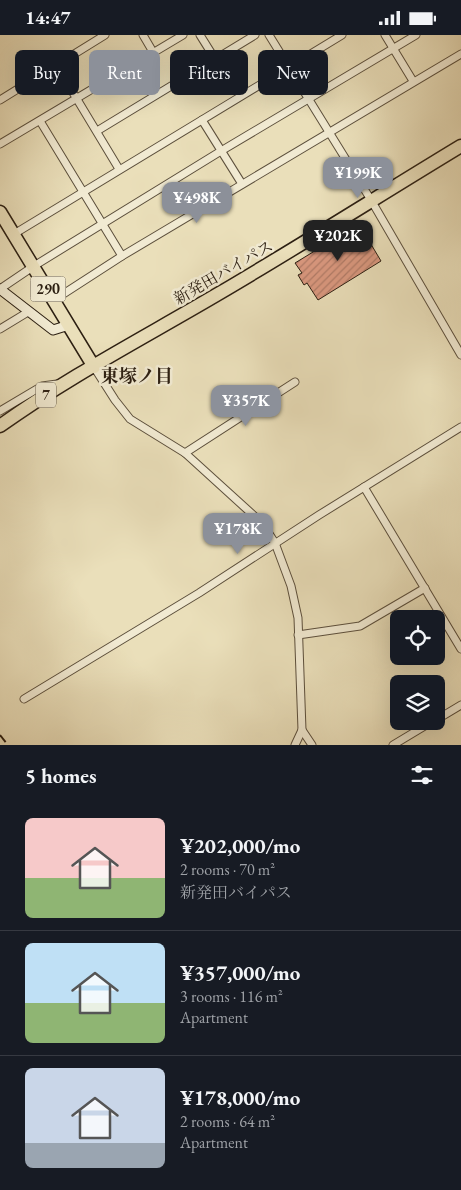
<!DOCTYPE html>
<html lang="en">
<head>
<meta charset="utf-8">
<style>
	body { margin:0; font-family:"EB Garamond","Noto Serif JP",serif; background:#20242c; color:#f1f3f6; height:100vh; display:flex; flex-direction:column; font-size:19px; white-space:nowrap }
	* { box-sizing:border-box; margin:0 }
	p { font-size:16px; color:#9ea1a6 }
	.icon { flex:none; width:28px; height:28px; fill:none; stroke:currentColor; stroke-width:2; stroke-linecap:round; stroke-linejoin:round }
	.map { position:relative; height:710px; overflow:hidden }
	.drawer { display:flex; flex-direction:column; background:#171b24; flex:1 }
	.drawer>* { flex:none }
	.banner { position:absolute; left:15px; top:15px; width:431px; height:45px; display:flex; gap:10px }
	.tools { position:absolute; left:390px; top:575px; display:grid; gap:10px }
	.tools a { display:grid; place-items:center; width:55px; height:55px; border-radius:8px; background:#171b24; box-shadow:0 5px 20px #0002; font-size:25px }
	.price { position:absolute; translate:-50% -42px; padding:0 11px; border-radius:10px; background:#8c9099; color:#fff; font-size:16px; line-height:32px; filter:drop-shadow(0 1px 2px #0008) }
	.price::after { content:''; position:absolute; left:50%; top:30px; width:15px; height:11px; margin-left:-8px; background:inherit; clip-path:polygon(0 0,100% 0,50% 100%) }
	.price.on { background:#222; color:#fff }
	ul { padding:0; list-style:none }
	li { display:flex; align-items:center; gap:15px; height:125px; padding:0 25px }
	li+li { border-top:1px solid #363941 }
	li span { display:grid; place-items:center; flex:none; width:140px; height:100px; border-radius:8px; color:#555 }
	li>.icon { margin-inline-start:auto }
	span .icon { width:60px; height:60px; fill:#fffc; stroke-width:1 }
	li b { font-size:21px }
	h2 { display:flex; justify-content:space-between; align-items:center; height:60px; padding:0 25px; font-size:21px }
	.pill { padding:0 18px; border-radius:8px; background:#171b24; box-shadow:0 5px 20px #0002; font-size:18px; line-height:45px }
	.pill.on { background:#8c9099; color:#fff }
	.status { display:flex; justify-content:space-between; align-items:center; height:35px; padding:0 25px; background:#171b24; direction:ltr }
	.status svg { height:14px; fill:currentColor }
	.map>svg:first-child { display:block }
	.building { fill:url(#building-hatch); stroke:#2c1f12 }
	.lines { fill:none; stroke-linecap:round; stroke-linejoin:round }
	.street-casing { stroke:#5c4f3c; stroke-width:9 }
	.secondary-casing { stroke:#2c1f12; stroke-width:11 }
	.highway-casing { stroke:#2c1f12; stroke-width:15 }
	.street { stroke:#f1ead2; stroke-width:7 }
	.secondary { stroke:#f1ead2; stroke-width:9 }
	.highway { stroke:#eadfba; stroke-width:12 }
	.rail { stroke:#2c1f12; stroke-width:2; stroke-dasharray:9 9; stroke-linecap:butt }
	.labels { text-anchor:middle; stroke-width:5; stroke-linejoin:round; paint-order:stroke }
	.shield { fill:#f1ead2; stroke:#675c4c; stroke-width:1 }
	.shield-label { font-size:15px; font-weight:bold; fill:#2c1f12 }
	.street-label { font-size:16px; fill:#2c1f12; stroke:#f1ead2 }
	.neighbourhood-label { font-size:18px; font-weight:bold; fill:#2c1f12; stroke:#f1ead2 }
</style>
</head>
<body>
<div class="status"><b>14:47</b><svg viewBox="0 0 49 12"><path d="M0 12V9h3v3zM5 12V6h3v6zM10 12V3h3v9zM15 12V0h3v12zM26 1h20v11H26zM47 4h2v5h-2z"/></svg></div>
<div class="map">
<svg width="461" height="710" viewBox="0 0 461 710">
	<defs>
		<pattern id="building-hatch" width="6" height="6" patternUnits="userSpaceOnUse" patternTransform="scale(1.25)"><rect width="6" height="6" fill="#da987f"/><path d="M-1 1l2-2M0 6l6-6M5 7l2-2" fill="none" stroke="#b17b67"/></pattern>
	</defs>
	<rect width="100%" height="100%" fill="#eadfba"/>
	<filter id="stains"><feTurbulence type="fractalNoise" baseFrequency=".004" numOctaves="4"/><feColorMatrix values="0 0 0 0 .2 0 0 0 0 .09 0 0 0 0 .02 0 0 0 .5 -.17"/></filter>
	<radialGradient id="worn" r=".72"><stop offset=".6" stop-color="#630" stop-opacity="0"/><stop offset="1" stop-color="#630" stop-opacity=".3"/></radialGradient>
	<!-- building -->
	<polygon class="building" points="359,189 381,226 318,265 307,248 304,250 298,240 302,238 295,228"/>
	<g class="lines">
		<defs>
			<g id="street">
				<polyline points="143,0 153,17"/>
				<polyline points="200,0 215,24"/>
				<polyline points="269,0 371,165 461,320"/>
				<polyline points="385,0 413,46"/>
				<polyline points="57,31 119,134"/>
				<polyline points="0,65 105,0"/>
				<polyline points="202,85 242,149"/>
				<polyline points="40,86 122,221"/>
				<polyline points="97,96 255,0"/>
				<polyline points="0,109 183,0"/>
				<polyline points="14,199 342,0"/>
				<polyline points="0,254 34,231 221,116 416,0"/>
				<polyline points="54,265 122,221 461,19"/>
				<polyline points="0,294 28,277"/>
				<polyline points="94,332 115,365 130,384 185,418 262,488 275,508 291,551 298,583 302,695 295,710"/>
				<polyline points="0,376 42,351 57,349"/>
				<polyline points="185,418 295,347"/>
				<polyline points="364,452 461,614"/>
				<polyline points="298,600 360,591 425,553"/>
				<polyline points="24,664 199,558 319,480 461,392"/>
				<polyline points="436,685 461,670"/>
				<polyline points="302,695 312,710"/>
				<polyline points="393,710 433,686"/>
			</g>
			<polyline id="secondary" points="0,254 53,295 69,290"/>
			<g id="highway">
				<polyline points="0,177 94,332"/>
				<path d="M0 391C68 342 145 302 218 259 300 211 380 160 461 111"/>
			</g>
		</defs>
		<!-- street casing -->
		<use href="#street" class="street-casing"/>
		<!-- secondary casing -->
		<use href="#secondary" class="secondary-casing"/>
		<!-- highway casing -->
		<use href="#highway" class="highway-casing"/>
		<!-- street -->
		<use href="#street" class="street"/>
		<!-- secondary -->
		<use href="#secondary" class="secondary"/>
		<!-- highway -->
		<use href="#highway" class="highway"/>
		<!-- rail -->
		<polyline class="rail" points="0,700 8,710"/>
	</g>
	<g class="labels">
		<!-- shield labels -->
		<g class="shield">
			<rect x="30.5" y="241.5" width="35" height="25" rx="4"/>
			<rect x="36" y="347.5" width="20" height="25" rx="4"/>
		</g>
		<g class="shield-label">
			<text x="48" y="259">290</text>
			<text x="46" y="365">7</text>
		</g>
		<!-- street labels -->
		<g class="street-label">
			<text transform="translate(223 237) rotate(-30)" y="6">新発田バイパス</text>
		</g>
		<!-- neighbourhood labels -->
		<g class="neighbourhood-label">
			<text x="137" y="347">東塚ノ目</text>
		</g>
	</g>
	<rect width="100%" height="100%" filter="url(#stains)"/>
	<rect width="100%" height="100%" fill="url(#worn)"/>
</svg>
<div class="tools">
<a><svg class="icon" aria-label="locate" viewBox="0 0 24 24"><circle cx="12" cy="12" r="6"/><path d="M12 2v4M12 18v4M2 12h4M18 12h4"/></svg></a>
<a><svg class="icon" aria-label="layers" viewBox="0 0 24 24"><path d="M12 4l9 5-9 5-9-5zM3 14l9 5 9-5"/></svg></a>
</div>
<b class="price" style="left:358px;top:164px">¥199K</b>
<b class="price" style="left:197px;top:189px">¥498K</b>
<b class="price on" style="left:338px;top:227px">¥202K</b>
<b class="price" style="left:246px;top:392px">¥357K</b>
<b class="price" style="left:238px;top:520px">¥178K</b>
<div class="banner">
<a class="pill">Buy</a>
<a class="pill on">Rent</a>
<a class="pill">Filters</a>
<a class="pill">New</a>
</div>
</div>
<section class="drawer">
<h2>5 homes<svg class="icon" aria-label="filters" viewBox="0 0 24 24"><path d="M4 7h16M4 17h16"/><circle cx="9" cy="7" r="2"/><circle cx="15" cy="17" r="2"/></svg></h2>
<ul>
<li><span style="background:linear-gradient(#f6c9c9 60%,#8fb573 0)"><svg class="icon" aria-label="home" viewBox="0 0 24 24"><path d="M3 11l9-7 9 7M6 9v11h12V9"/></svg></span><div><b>¥202,000/mo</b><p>2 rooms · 70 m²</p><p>新発田バイパス</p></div></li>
<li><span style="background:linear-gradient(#bfe0f5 60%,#8fb573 0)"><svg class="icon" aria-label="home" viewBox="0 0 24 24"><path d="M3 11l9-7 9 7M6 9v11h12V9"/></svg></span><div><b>¥357,000/mo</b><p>3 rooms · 116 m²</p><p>Apartment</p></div></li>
<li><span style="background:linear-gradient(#c9d6e8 75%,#9aa5b1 0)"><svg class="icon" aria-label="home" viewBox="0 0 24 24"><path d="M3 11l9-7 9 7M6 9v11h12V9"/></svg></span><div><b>¥178,000/mo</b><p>2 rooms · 64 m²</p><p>Apartment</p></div></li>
</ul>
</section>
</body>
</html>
